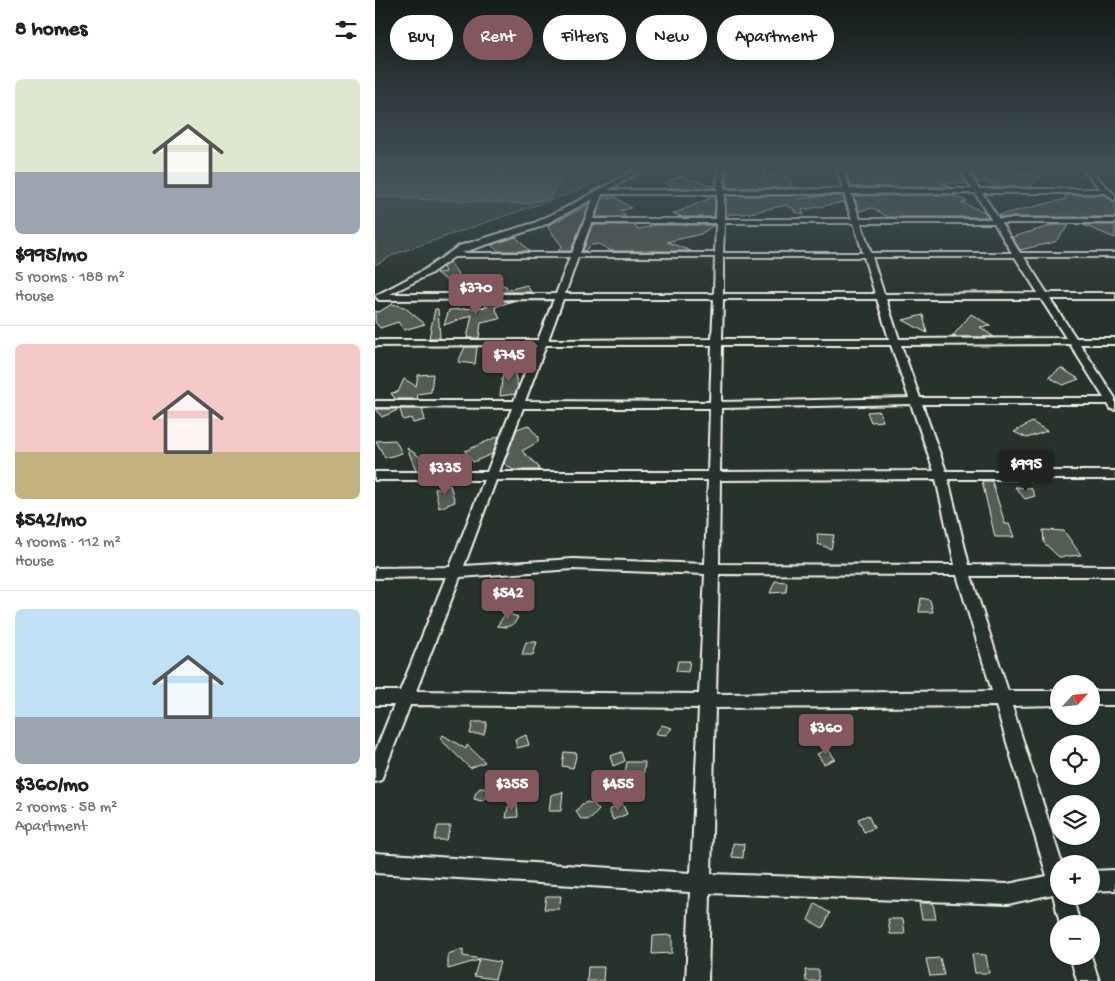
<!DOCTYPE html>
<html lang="en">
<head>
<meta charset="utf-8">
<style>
	body { margin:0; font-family:"Gochi Hand",sans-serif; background:#f2f2f2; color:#202124; height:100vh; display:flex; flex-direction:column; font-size:19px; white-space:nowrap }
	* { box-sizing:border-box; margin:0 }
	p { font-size:16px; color:#757577 }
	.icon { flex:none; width:28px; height:28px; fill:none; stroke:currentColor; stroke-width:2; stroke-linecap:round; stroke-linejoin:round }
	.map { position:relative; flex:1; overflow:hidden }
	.sheet { display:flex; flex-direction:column; background:#fff; width:375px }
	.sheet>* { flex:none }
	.banner { position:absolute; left:15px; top:15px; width:475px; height:45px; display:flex; gap:10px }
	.needle { width:32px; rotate:63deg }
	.fabs { position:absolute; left:675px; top:675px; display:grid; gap:10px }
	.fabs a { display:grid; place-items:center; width:50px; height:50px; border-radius:50%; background:#fff; box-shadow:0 2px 8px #0003; font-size:25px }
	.price { position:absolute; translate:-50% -42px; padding:0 11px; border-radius:5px; background:#84575d; color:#fff; font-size:16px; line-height:32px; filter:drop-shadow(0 1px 2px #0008) }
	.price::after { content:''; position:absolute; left:50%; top:30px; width:15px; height:11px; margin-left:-8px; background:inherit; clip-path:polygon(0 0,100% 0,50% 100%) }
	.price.current { background:#222; color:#fff }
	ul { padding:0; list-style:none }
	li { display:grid; align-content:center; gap:10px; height:265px; padding:0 15px }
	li+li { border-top:1px solid #e0e0e0 }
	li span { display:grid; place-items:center; height:155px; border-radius:8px; color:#555 }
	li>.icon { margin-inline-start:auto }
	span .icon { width:90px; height:90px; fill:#fffc; stroke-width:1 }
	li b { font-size:21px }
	h2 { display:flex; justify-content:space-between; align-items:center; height:60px; padding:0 15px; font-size:21px }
	.pill { padding:0 18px; border-radius:22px; background:#fff; box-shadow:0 2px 8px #0003; font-size:18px; line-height:45px }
	.pill.current { background:#84575d; color:#fff }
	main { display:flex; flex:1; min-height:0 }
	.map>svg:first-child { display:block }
	.green { fill:#414b45; stroke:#9a9e96 }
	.water { fill:#676f68; stroke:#9fa39b }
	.building { fill:#525c55; stroke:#f4f1e8 }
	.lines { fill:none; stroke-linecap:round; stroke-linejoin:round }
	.minor-casing { stroke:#f4f1e8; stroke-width:4 }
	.minor { fill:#26332d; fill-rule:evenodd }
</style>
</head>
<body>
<main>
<section class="sheet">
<h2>8 homes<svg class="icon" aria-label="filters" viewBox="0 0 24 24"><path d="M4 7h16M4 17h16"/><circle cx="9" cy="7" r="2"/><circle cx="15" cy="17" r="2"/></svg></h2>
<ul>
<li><span style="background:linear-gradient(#dfe7d0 60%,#9aa5b1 0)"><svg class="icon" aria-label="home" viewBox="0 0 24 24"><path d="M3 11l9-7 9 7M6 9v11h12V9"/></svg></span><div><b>$995/mo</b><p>5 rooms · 188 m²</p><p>House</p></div></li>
<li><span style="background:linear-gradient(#f6c9c9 70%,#c2b280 0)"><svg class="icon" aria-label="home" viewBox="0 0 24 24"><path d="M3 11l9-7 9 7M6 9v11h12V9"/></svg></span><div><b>$542/mo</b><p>4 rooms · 112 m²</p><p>House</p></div></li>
<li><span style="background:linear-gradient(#bfe0f5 70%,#9aa5b1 0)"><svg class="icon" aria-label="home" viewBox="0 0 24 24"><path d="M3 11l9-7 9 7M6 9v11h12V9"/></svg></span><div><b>$360/mo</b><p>2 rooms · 58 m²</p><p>Apartment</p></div></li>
</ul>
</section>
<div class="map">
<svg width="740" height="981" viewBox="0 0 740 981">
	<rect width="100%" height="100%" fill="#26332d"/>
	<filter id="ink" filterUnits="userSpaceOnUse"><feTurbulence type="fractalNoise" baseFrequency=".02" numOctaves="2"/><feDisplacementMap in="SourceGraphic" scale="10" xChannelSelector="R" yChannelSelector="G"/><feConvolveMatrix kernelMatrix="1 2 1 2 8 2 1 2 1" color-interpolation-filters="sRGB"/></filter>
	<g filter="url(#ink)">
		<!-- green -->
		<polygon class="green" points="0,169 253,169 199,192 20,254 0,265"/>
		<!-- water -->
		<path class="water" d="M0 169H97L121 171 157 169H228C219 174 214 171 205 171 190 170 181 187 175 198L150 204 0 197Z"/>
		<!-- building -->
		<g class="building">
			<polygon points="351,169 391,169 388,178 410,169 418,188 352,188"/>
			<polygon points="473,169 496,170 583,169 591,183 567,183 576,187 476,187 471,173 478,172"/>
			<polygon points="593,169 632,169 654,175 665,176 656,187 623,187 613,182 602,182"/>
			<polygon points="306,176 340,187 340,188 297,188 291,183"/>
			<polygon points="581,195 578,196 592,201 587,203 610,212 613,217 513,217 498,208 484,211 479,196"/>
			<polygon points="690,195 729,195 740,203 740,217 625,217 624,215 691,199"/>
			<polygon points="228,196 232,198 240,197 256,208 245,211 251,217 221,217"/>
			<polygon points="340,196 339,217 303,217 306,216 298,214"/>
			<polygon points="351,196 421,196 423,199 444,196 468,196 474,216 469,202 427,210 429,215 420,212 421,210 411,205 370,214 355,214 351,217"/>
			<polygon points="214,205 196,251 183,251 187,246 172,226"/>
			<polygon points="217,225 258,225 263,229 283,225 339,225 326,234 292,242 316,251 236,251 224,244 216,245 210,251 208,251"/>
			<polygon points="679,225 694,225 680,242 645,250 637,237"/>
			<polygon points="708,225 740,225 740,238"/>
			<polygon points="141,237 154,251 123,251 116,245"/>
			<polygon points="75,262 95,292 89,292 61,273 70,272 68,267"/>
			<polygon points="105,278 131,286 132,290 152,285 156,292 105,292"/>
			<polygon points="105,301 138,301 120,307 125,319 106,323 104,338 92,338 97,315 69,325 74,310 113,307"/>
			<polygon points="17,304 29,307 50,324 29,330 23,322 5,328 0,322 0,311 4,312"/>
			<polygon points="60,309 63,309 65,338 54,338"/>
			<polygon points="596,314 616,326 605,327 619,337 577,337"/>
			<polygon points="548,315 552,333 528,320"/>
			<polygon points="90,347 102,347 100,364 83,362"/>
			<polygon points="131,368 138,368 143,386 140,394 125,396 128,372"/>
			<polygon points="686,368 704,379 688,385 674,377"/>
			<polygon points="58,374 56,392 42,394 43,399 20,399 16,393 23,392 29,379 41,386 43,375"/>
			<polygon points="0,409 47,409 50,420 38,423 36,418 28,420 25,409 7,417"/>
			<polygon points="504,411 508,421 496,422 492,412"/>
			<polygon points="657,422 672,431 652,438 639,432"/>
			<polygon points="153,425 163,437 163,442 147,451 163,466 164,470 138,470 129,463 142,429"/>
			<polygon points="124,436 117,454 98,462 90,451"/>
			<polygon points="20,440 27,453 10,458 1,441"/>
			<polygon points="32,448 64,470 41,470"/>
			<polygon points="607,481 617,481 630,524 634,524 639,537 620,537"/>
			<polygon points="75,485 80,502 64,508 60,489"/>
			<polygon points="640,487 656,488 660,496 650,499"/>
			<polygon points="668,530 689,531 706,555 684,557 669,543"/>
			<polygon points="442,534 459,535 456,549 443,544"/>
			<polygon points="400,581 412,582 411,592 395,593"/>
			<polygon points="546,598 555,600 558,612 544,612"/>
			<polygon points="131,613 143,617 139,624 132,627 122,626"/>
			<polygon points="151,642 162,642 158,655 147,655"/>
			<polygon points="303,661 315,661 313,672 301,671"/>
			<polygon points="459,717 466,728 456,733 449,721"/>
			<polygon points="98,722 112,722 109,734 95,734"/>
			<polygon points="287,725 297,728 291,735 280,734"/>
			<polygon points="68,735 91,749 92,745 110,762 95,768 65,739"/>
			<polygon points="151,735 154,745 142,748 140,740"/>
			<polygon points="453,749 460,759 449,764 442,754"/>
			<polygon points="189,752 202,753 198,768 187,766"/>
			<polygon points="247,752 250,761 238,766 235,756"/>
			<polygon points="252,762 270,762 268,778 249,778"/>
			<polygon points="105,788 115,789 113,796 107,801 99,799 101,792"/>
			<polygon points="188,792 186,811 174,811 176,795"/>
			<polygon points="213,802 219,804 224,810 216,819 210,820 205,818 201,811 207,804"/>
			<polygon points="247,803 252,814 238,820 234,810"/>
			<polygon points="142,804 143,817 131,818 133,807"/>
			<polygon points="493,815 499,828 489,832 483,819"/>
			<polygon points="63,826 76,826 71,840 59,840"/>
			<polygon points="358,843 369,844 368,858 357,857"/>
			<polygon points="171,896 186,896 184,909 169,909"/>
			<polygon points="544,903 558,903 561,919 547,919"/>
			<polygon points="440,904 455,913 448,928 433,920"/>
			<polygon points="513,919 528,919 530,934 515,934"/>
			<polygon points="297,935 297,953 277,954 278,936"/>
			<polygon points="88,949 88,956 125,962 120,979 99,976 104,960 73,969 73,954"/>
			<polygon points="597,954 611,955 614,973 600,973"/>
			<polygon points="565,958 569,975 555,976 551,959"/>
			<polygon points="213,967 229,967 228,981 212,981"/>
			<polygon points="430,970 444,970 444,981 431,981"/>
		</g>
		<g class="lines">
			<defs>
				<g id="minor">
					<path d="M262 169H269L234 190H342L343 169H349V190L468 189 462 169H468L475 189H597L585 169H591L604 189H726L707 169H713L740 195V201L730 193H607L624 219H740V223H626L645 253H740V257H649L672 293H740V299H675L701 338H740V344H705L740 398V410L736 409 733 404H547L571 471H740V479H573L594 565 740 566V576H596L633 691H684V705L637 706 687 864H684V896H697L705 924H685L678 894 633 904 335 893 333 981H311L315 892 0 873V853L316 873 324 708 35 705 6 780 0 782V752L19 705H0V691H25L71 577 0 578V568L75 567 109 480H0V472H112L137 408 0 407V401H139L161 345 0 346V340H163L179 299 4 300 0 296 49 270 84 246 159 223 192 207ZM600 193 616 219H485L476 194ZM227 194H342L341 219H218ZM349 194H469L477 219H349ZM218 199 197 253H86L165 227ZM216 223H341L340 253H205ZM349 223H479L488 253H348ZM486 223H619L637 253H496ZM79 257H195L181 294H15L55 274ZM203 257H340L339 294H190ZM348 257H489L500 294H348ZM497 257H640L663 293 509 294ZM188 299H339L337 339 173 340ZM348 299H502L514 339H347ZM511 299H666L691 338 524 339ZM695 344 729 398H545L526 345ZM171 345H337L335 402 150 401ZM347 345H516L534 398 346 402ZM536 404 559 471 345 472 346 408ZM148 408H335L333 472H124ZM561 479 580 565 344 564 345 480ZM121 480H333L330 564 198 559 89 566ZM198 569 330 574 324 694 41 691 85 577ZM344 574 582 575 617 691 341 694ZM621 706 672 876 633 884 336 874 340 708Z"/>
					<rect x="716" y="691" width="24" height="14"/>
					<polygon points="740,870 740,890 716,891 716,871"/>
					<polygon points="695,956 716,956 724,981 702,981"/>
				</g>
			</defs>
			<!-- minor casing -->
			<use href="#minor" class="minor-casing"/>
			<!-- minor -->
			<use href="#minor" class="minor"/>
		</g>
	</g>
	<!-- sky -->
	<linearGradient id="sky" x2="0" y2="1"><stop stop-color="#151c19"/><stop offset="0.55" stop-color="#415057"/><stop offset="1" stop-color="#415057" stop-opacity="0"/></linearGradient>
	<rect width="740" height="306" fill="url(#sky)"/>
</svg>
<div class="fabs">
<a><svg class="needle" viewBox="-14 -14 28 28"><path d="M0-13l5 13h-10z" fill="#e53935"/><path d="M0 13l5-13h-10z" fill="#757577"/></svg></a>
<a><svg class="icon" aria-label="locate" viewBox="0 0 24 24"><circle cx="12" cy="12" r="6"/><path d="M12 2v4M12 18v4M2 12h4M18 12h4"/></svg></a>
<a><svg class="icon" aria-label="layers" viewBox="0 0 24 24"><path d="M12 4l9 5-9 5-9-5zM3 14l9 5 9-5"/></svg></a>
<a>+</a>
<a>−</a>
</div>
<b class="price" style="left:101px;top:316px">$370</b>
<b class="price" style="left:134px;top:383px">$745</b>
<b class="price current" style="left:651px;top:492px">$995</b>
<b class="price" style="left:70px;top:496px">$335</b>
<b class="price" style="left:133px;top:621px">$542</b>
<b class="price" style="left:451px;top:756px">$360</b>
<b class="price" style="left:137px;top:812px">$355</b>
<b class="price" style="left:243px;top:812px">$455</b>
<div class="banner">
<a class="pill">Buy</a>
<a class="pill current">Rent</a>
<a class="pill">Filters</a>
<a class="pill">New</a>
<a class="pill">Apartment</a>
</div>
</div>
</main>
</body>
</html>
